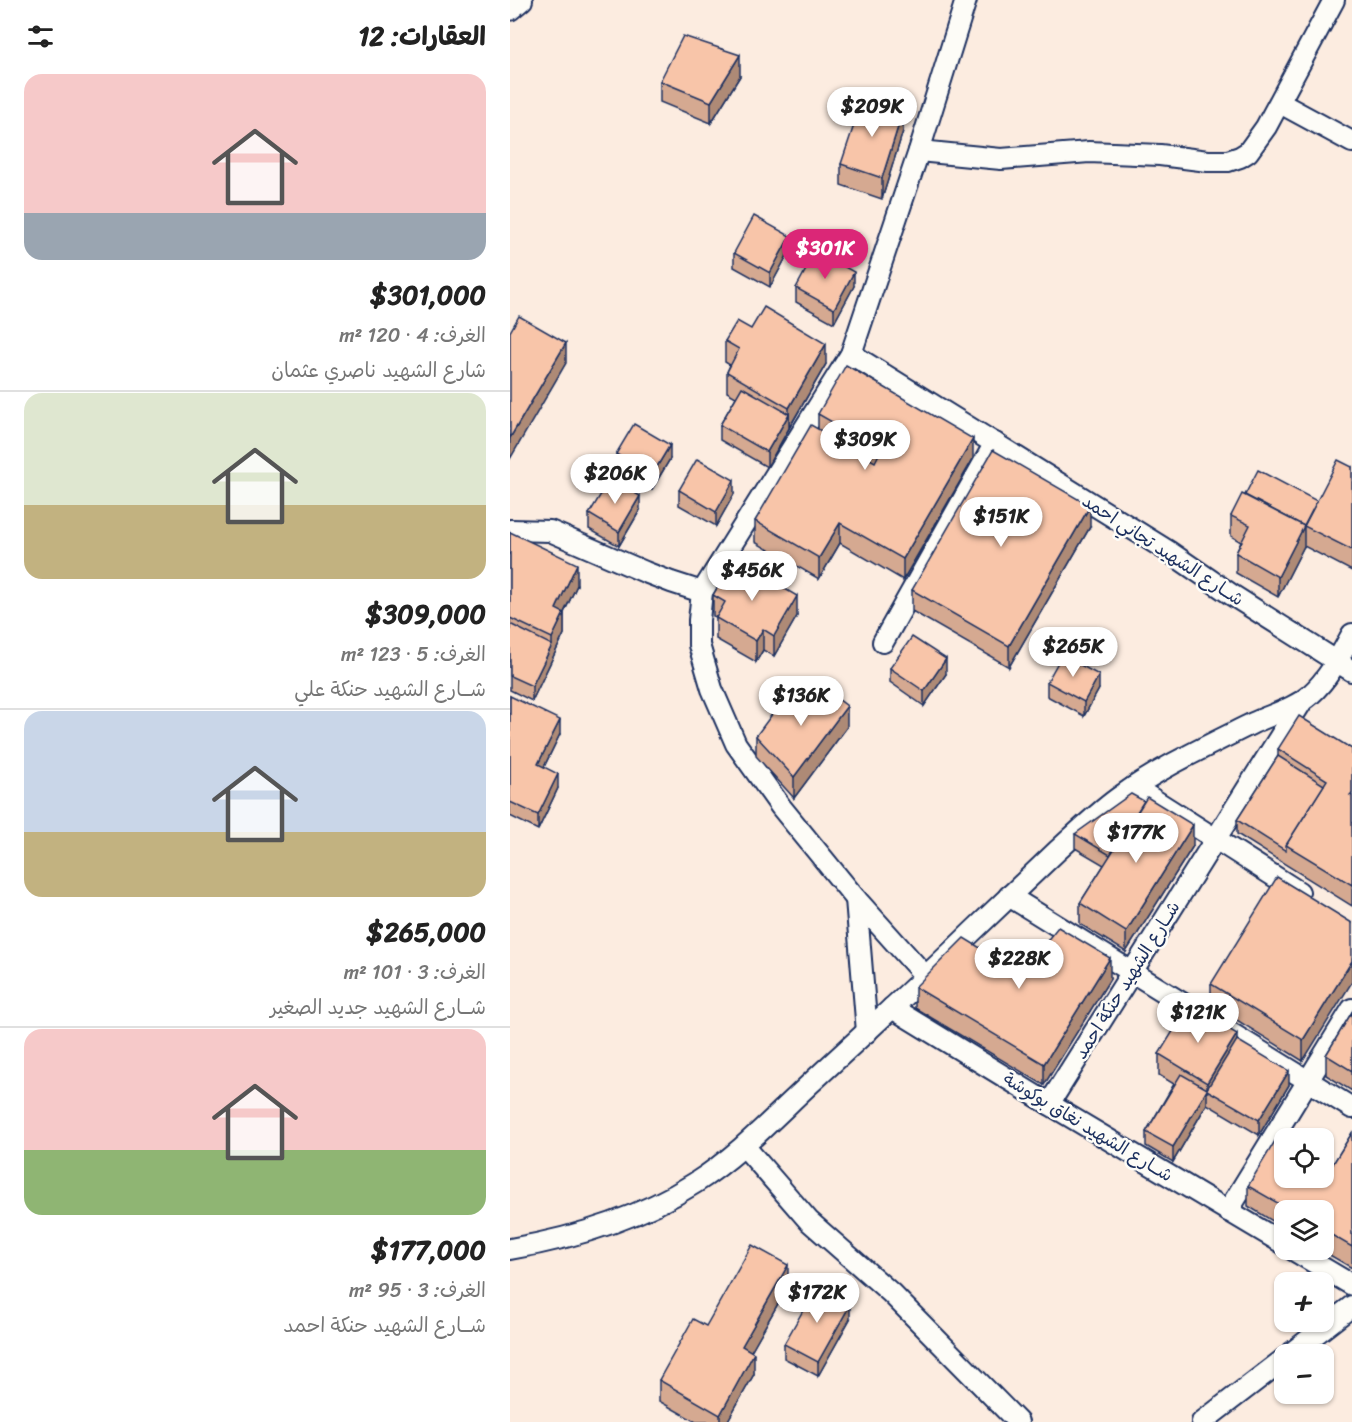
<!DOCTYPE html>
<html lang="ar">
<head>
<meta charset="utf-8">
<style>
	body { margin:0; font-family:Sriracha,"Playpen Sans Arabic",sans-serif; background:#f2f2f2; color:#222; direction:rtl; height:100vh; display:flex; flex-direction:column; font-size:22px; white-space:nowrap }
	* { box-sizing:border-box; margin:0 }
	p { font-size:20px; color:#767676 }
	.icon { flex:none; width:33px; height:33px; fill:none; stroke:currentColor; stroke-width:2; stroke-linecap:round; stroke-linejoin:round }
	.map { position:relative; flex:1; overflow:hidden; direction:ltr }
	.side { display:flex; flex-direction:column; background:#fff; width:510px }
	.side>* { flex:none }
	.controls { position:absolute; left:764px; top:1128px; display:grid; gap:12px }
	.controls a { display:grid; place-items:center; width:60px; height:60px; border-radius:12px; background:#fff; box-shadow:0 2px 4px #0004; font-size:30px }
	.price { position:absolute; translate:-50% -51px; padding:0 14px; border-radius:21px; background:#fff; color:#222; font-size:20px; line-height:39px; filter:drop-shadow(0 2px 3px #0008) }
	.price::after { content:''; position:absolute; left:50%; top:36px; width:18px; height:14px; margin-left:-9px; background:inherit; clip-path:polygon(0 0,100% 0,50% 100%) }
	.price.active { background:#db2777; color:#fff }
	ul { padding:0; list-style:none }
	li { display:grid; align-content:center; gap:12px; height:318px; padding:0 24px }
	li+li { border-top:2px solid #e0e0e0 }
	li span { display:grid; place-items:center; height:186px; border-radius:18px; color:#555 }
	li>.icon { margin-inline-start:auto }
	span .icon { width:108px; height:108px; fill:#fffc; stroke-width:1 }
	li b { font-size:26px }
	h2 { display:flex; justify-content:space-between; align-items:center; height:72px; padding:0 24px; font-size:26px }
	main { display:flex; flex:1; min-height:0 }
	.map>svg:first-child { display:block }
	.lines { fill:none; stroke-linecap:round; stroke-linejoin:round }
	.minor-casing { stroke:#1b2f5e; stroke-width:24 }
	.minor { stroke:#fdfcf7; stroke-width:20 }
	.wall { fill:#d5a991; stroke:#1b2f5e; stroke-width:1.5 }
	.shaded-wall { fill:#ae8a76; stroke:#1b2f5e; stroke-width:1.5 }
	.building { fill:#f8c5a9; stroke:#1b2f5e; stroke-width:1.5 }
	.labels { text-anchor:middle; stroke-width:5; stroke-linejoin:round; paint-order:stroke }
	.street-label { font-size:18px; fill:#1b2f5e; stroke:#fdfcf7 }
</style>
</head>
<body>
<main>
<div class="map">
<svg width="842" height="1422" viewBox="0 0 842 1422">
	<rect width="100%" height="100%" fill="#fcece0"/>
	<filter id="ink" filterUnits="userSpaceOnUse"><feTurbulence type="fractalNoise" baseFrequency=".0167" numOctaves="2"/><feDisplacementMap in="SourceGraphic" scale="12" xChannelSelector="R" yChannelSelector="G"/><feConvolveMatrix kernelMatrix="1 2 1 2 8 2 1 2 1" color-interpolation-filters="sRGB"/></filter>
	<g filter="url(#ink)">
		<g class="lines">
			<defs>
				<g id="minor">
					<polyline points="0,10 12,0"/>
					<polyline points="770,103 842,142"/>
					<polyline points="409,151 491,159 579,152 650,155 698,161 718,161 730,157 738,152 756,127 824,0"/>
					<polyline points="341,354 658,551 722,595 842,671"/>
					<polyline points="0,530 40,531 135,572 161,582 192,592"/>
					<polyline points="373,642 485,443"/>
					<polyline points="624,787 789,892"/>
					<polyline points="499,896 842,1108"/>
					<polyline points="346,899 357,1032"/>
					<polyline points="416,977 346,899 271,807 226,744 202,689 189,645 189,620 192,592 341,354 409,151 456,0"/>
					<polyline points="382,1008 539,1104 774,1244"/>
					<polyline points="539,1104 791,703"/>
					<polyline points="235,1147 299,1221 381,1293 508,1422"/>
					<polyline points="718,1211 842,1009"/>
					<path d="M0 1249C64 1238 130 1218 185 1183 229 1155 264 1117 302 1082 356 1032 410 983 462 932 490 905 519 878 547 851 567 833 586 814 608 798 649 768 697 746 743 723 762 714 784 709 800 695 819 678 830 656 842 634"/>
					<polyline points="783,1250 842,1285"/>
					<polyline points="780,1354 842,1306"/>
					<polyline points="692,1422 774,1359"/>
				</g>
			</defs>
			<!-- minor casing -->
			<use href="#minor" class="minor-casing"/>
			<!-- minor -->
			<use href="#minor" class="minor"/>
		</g>
		<!-- wall -->
		<g class="wall">
			<polygon points="230,76 201,123 150,102 150,81"/>
			<polygon points="393,131 372,199 331,185 331,164"/>
			<polygon points="280,250 260,287 224,267 224,253"/>
			<polygon points="344,286 324,323 286,302 286,288"/>
			<polygon points="241,329 316,364 257,467 210,440 210,425 226,397 217,392 217,372 220,365 215,362 215,341"/>
			<polygon points="308,414 463,459 393,580 330,543 309,579 245,542 245,521 308,429"/>
			<polygon points="106,454 160,459 142,489 106,468"/>
			<polygon points="842,467 842,571 794,546 768,597 726,573 726,553 731,542 721,536 721,516 735,495 807,501"/>
			<polygon points="169,490 224,494 206,526 169,505"/>
			<polygon points="130,510 109,546 79,529 79,514"/>
			<polygon points="580,527 499,667 402,611 402,590"/>
			<polygon points="0,532 67,585 54,613 54,634 22,701 0,690"/>
			<polygon points="203,595 287,616 264,656 253,650 246,662 206,639 206,617 203,616"/>
			<polygon points="380,668 436,674 414,706 380,682"/>
			<polygon points="537,682 589,689 574,716 537,696"/>
			<polygon points="0,696 50,734 34,767 48,788 28,830 0,816"/>
			<polygon points="285,706 337,727 284,798 246,756 246,736"/>
			<polygon points="768,749 842,749 842,906 727,834 727,820 768,756"/>
			<polygon points="565,834 683,846 616,952 570,924 570,903 594,865 565,848"/>
			<polygon points="842,923 793,1061 701,1004 701,984"/>
			<polygon points="511,973 600,979 534,1085 405,1008 405,987"/>
			<polygon points="842,1012 842,1091 816,1075 816,1055"/>
			<polygon points="727,1040 779,1085 749,1135 697,1104 663,1162 636,1146 636,1132 664,1084 649,1075 649,1054"/>
			<polygon points="842,1133 842,1268 811,1250 813,1250 813,1210 774,1210 774,1228 738,1206 738,1186 818,1172"/>
			<polygon points="278,1286 241,1351 244,1374 217,1422 186,1422 149,1401 149,1380 196,1326"/>
			<polygon points="340,1319 308,1376 274,1358 274,1344"/>
		</g>
		<!-- shaded-wall -->
		<g class="shaded-wall">
			<polygon points="230,55 230,76 201,123 201,102"/>
			<polygon points="393,111 393,131 372,199 372,178"/>
			<polygon points="280,236 280,250 260,287 260,273"/>
			<polygon points="344,272 344,286 324,323 324,309"/>
			<polygon points="56,343 56,363 0,459 0,438"/>
			<polygon points="316,344 316,364 279,428 279,408"/>
			<polygon points="279,414 279,428 257,467 257,452"/>
			<polygon points="463,439 463,459 393,580 393,559"/>
			<polygon points="160,445 160,459 142,489 142,475"/>
			<polygon points="224,480 224,494 206,526 206,512"/>
			<polygon points="130,496 130,510 109,546 109,532"/>
			<polygon points="580,506 580,527 499,667 499,646"/>
			<polygon points="330,523 330,543 309,579 309,558"/>
			<polygon points="794,526 794,546 768,597 768,577"/>
			<polygon points="67,564 67,585 46,629 46,609"/>
			<polygon points="287,596 287,616 264,656 264,636"/>
			<polygon points="54,613 54,634 22,701 22,686 42,645 42,638"/>
			<polygon points="253,629 253,650 246,662 246,641"/>
			<polygon points="436,659 436,674 414,706 414,691"/>
			<polygon points="589,675 589,689 574,716 574,702"/>
			<polygon points="337,706 337,727 284,798 284,777"/>
			<polygon points="50,720 50,734 28,779 28,764"/>
			<polygon points="48,774 48,788 28,830 28,815"/>
			<polygon points="683,825 683,846 616,952 616,932"/>
			<polygon points="600,958 600,979 534,1085 534,1064"/>
			<polygon points="842,961 842,982 793,1061 793,1040"/>
			<polygon points="727,1034 727,1054 697,1090 697,1104 663,1162 663,1147 697,1090 697,1083"/>
			<polygon points="779,1071 779,1085 749,1135 749,1120"/>
			<polygon points="278,1265 278,1286 232,1367 232,1346"/>
			<polygon points="340,1305 340,1319 308,1376 308,1362"/>
			<polygon points="244,1353 244,1374 217,1422 210,1422 210,1415"/>
		</g>
		<!-- building -->
		<g class="building">
			<polygon points="173,36 230,55 201,102 150,81"/>
			<polygon points="353,98 393,111 372,178 331,164"/>
			<polygon points="244,216 280,236 260,273 224,253"/>
			<polygon points="306,251 344,272 324,309 286,288"/>
			<polygon points="254,307 316,344 279,408 217,372 229,349 215,341 227,321 241,329"/>
			<polygon points="9,316 56,343 0,438 0,332"/>
			<polygon points="336,365 463,439 393,559 330,523 309,558 245,521 301,425 365,462 371,450 308,414"/>
			<polygon points="232,387 279,414 257,452 210,425"/>
			<polygon points="124,424 160,445 142,475 106,454"/>
			<polygon points="483,450 580,506 499,646 402,590"/>
			<polygon points="187,459 224,480 206,512 169,490"/>
			<polygon points="828,460 842,467 842,550 794,526"/>
			<polygon points="748,470 807,501 794,526 735,495"/>
			<polygon points="100,479 130,496 109,532 79,514"/>
			<polygon points="732,494 794,526 768,577 726,553 740,525 721,516"/>
			<polygon points="0,532 67,564 46,609 54,613 42,638 0,618"/>
			<polygon points="224,559 287,596 264,636 253,629 246,641 206,618 215,602 203,595"/>
			<polygon points="0,624 42,645 22,686 0,676"/>
			<polygon points="402,637 436,659 414,691 380,668"/>
			<polygon points="552,655 589,675 574,702 537,682"/>
			<polygon points="304,681 337,706 284,777 246,736 274,698 285,706"/>
			<polygon points="0,696 50,720 28,764 48,774 28,815 0,802"/>
			<polygon points="789,716 842,749 842,793 840,795 842,796 842,885 776,845 817,780 768,749"/>
			<polygon points="768,756 814,785 776,845 776,851 727,820"/>
			<polygon points="621,794 634,801 600,855 565,834"/>
			<polygon points="637,797 683,825 616,932 570,903"/>
			<polygon points="767,877 842,923 842,961 793,1040 701,984"/>
			<polygon points="548,927 600,958 534,1064 405,987 454,938 511,973"/>
			<polygon points="679,1005 727,1034 697,1083 649,1054"/>
			<polygon points="842,1012 842,1071 816,1055"/>
			<polygon points="727,1040 779,1071 749,1120 697,1090 663,1147 636,1132 671,1074 697,1089"/>
			<polygon points="842,1133 842,1247 813,1230 813,1210 780,1210 738,1186 765,1141 774,1146 774,1178 813,1178 813,1169 818,1172"/>
			<polygon points="242,1245 278,1265 232,1346 244,1353 210,1415 149,1380 183,1319 196,1326"/>
			<polygon points="307,1286 340,1305 308,1362 274,1344"/>
		</g>
	</g>
	<g class="labels">
		<!-- street labels -->
		<g class="street-label">
			<text transform="translate(653 550) rotate(33)" y="6">شــارع الشهيد تجاني احمد</text>
			<text transform="translate(617 980) rotate(-58)" y="6">شــارع الشهيد حنكة احمد</text>
			<text transform="translate(578 1127) rotate(31)" y="6">شــارع الشهيد نغاق بوكوشة</text>
		</g>
	</g>
</svg>
<div class="controls">
<a><svg class="icon" aria-label="locate" viewBox="0 0 24 24"><circle cx="12" cy="12" r="6"/><path d="M12 2v4M12 18v4M2 12h4M18 12h4"/></svg></a>
<a><svg class="icon" aria-label="layers" viewBox="0 0 24 24"><path d="M12 4l9 5-9 5-9-5zM3 14l9 5 9-5"/></svg></a>
<a>+</a>
<a>−</a>
</div>
<b class="price" style="left:362px;top:138px">$209K</b>
<b class="price active" style="left:315px;top:280px">$301K</b>
<b class="price" style="left:355px;top:471px">$309K</b>
<b class="price" style="left:105px;top:505px">$206K</b>
<b class="price" style="left:491px;top:548px">$151K</b>
<b class="price" style="left:242px;top:602px">$456K</b>
<b class="price" style="left:563px;top:678px">$265K</b>
<b class="price" style="left:291px;top:727px">$136K</b>
<b class="price" style="left:626px;top:864px">$177K</b>
<b class="price" style="left:509px;top:990px">$228K</b>
<b class="price" style="left:688px;top:1044px">$121K</b>
<b class="price" style="left:307px;top:1324px">$172K</b>
</div>
<section class="side">
<h2>العقارات: 12<svg class="icon" aria-label="filters" viewBox="0 0 24 24"><path d="M4 7h16M4 17h16"/><circle cx="9" cy="7" r="2"/><circle cx="15" cy="17" r="2"/></svg></h2>
<ul>
<li><span style="background:linear-gradient(#f6c9c9 75%,#9aa5b1 0)"><svg class="icon" aria-label="home" viewBox="0 0 24 24"><path d="M3 11l9-7 9 7M6 9v11h12V9"/></svg></span><div><b>$301,000</b><p>الغرف: 4 · 120 m²</p><p>شارع الشهيد ناصري عثمان</p></div></li>
<li><span style="background:linear-gradient(#dfe7d0 60%,#c2b280 0)"><svg class="icon" aria-label="home" viewBox="0 0 24 24"><path d="M3 11l9-7 9 7M6 9v11h12V9"/></svg></span><div><b>$309,000</b><p>الغرف: 5 · 123 m²</p><p>شــارع الشهيد حنكة علي</p></div></li>
<li><span style="background:linear-gradient(#c9d6e8 65%,#c2b280 0)"><svg class="icon" aria-label="home" viewBox="0 0 24 24"><path d="M3 11l9-7 9 7M6 9v11h12V9"/></svg></span><div><b>$265,000</b><p>الغرف: 3 · 101 m²</p><p>شــارع الشهيد جديد الصغير</p></div></li>
<li><span style="background:linear-gradient(#f6c9c9 65%,#8fb573 0)"><svg class="icon" aria-label="home" viewBox="0 0 24 24"><path d="M3 11l9-7 9 7M6 9v11h12V9"/></svg></span><div><b>$177,000</b><p>الغرف: 3 · 95 m²</p><p>شــارع الشهيد حنكة احمد</p></div></li>
</ul>
</section>
</main>
</body>
</html>
